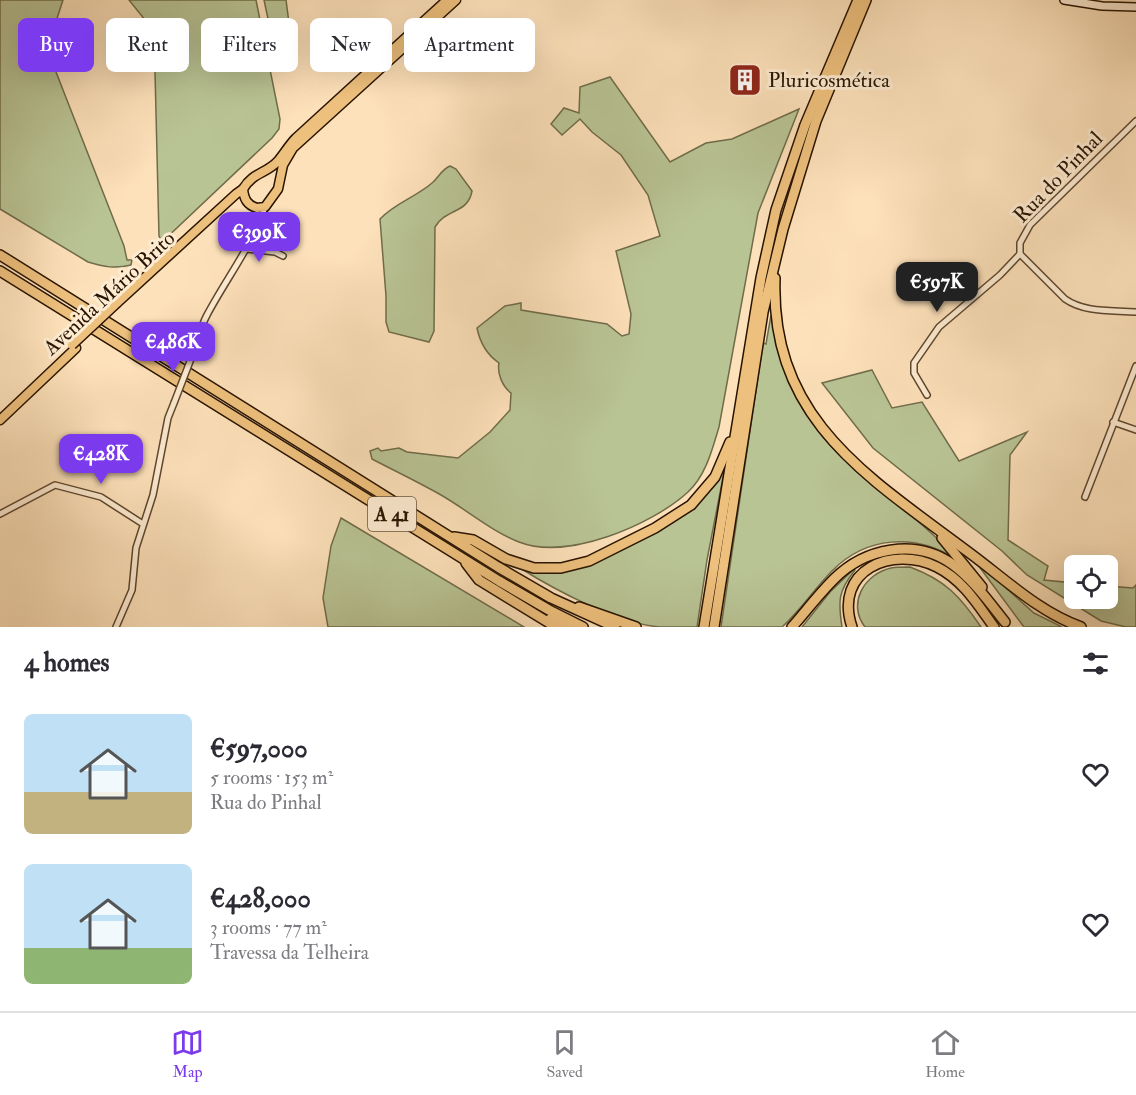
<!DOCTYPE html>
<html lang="en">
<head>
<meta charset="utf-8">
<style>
	body { margin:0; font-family:"IM FELL Double Pica",serif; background:#f7f7f7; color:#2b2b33; height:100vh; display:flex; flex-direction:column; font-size:22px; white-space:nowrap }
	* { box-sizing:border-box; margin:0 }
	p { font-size:20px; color:#7c7c81 }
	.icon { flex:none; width:33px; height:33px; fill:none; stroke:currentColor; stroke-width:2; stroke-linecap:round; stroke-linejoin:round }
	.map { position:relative; height:627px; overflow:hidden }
	.sheet { display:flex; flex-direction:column; background:#fff; flex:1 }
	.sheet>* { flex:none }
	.top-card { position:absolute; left:18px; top:18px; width:600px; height:54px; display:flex; gap:12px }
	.controls { position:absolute; left:1064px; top:555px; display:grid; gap:12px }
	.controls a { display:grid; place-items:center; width:54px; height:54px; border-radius:9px; background:#fff; box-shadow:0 6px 24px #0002; font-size:30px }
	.price { position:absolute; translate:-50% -51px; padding:0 14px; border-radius:12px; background:#7c3aed; color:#fff; font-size:20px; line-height:39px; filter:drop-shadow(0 2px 3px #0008) }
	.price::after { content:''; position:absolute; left:50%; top:36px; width:18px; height:14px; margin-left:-9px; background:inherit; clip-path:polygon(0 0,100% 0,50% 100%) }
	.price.on { background:#222; color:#fff }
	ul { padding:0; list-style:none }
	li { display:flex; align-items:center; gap:18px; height:150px; padding:0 24px }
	li span { display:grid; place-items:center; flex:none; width:168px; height:120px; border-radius:9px; color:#555 }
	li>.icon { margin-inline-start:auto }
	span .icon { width:72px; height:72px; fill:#fffc; stroke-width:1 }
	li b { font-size:26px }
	h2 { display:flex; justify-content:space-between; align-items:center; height:72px; padding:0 24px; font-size:26px }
	.chip { padding:0 21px; border-radius:9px; background:#fff; box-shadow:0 6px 24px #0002; font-size:21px; line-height:54px }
	.chip.on { background:#7c3aed; color:#fff }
	.menu { display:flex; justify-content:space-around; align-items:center; height:84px; border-top:2px solid #e1e1e2; background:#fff; font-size:16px; color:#7c7c81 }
	.menu a { display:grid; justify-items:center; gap:3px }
	.menu .on { color:#7c3aed }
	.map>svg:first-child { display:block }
	.green { fill:#b9c495; stroke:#706c4a; stroke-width:1.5 }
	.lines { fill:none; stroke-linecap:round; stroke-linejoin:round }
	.minor-casing { stroke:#5d462e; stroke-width:8 }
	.secondary-casing { stroke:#281300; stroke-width:10 }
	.primary-casing { stroke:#281300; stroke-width:11 }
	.motorway-casing { stroke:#281300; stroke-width:12 }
	.minor { stroke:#feecd2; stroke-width:5 }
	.secondary { stroke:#feecd2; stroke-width:7 }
	.primary { stroke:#eec07d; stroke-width:8 }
	.motorway { stroke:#eec07d; stroke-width:9 }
	.minor-bridge-casing { stroke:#5d462e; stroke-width:8; stroke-linecap:butt }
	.primary-bridge-casing { stroke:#281300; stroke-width:11; stroke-linecap:butt }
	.minor-bridge { stroke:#feecd2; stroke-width:5 }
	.primary-bridge { stroke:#eec07d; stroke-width:8 }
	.labels { text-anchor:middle; stroke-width:6; stroke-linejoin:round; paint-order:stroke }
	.shield { fill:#feecd2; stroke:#68543f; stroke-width:1.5 }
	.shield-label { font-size:20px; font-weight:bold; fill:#281300 }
	.poi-label { font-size:21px; fill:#281300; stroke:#feecd2; text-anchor:start }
	.street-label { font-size:21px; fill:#281300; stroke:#feecd2 }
</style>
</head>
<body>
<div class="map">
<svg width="1136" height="627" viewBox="0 0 1136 627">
	<rect width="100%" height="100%" fill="#fde1ba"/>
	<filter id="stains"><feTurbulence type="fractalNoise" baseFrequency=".00333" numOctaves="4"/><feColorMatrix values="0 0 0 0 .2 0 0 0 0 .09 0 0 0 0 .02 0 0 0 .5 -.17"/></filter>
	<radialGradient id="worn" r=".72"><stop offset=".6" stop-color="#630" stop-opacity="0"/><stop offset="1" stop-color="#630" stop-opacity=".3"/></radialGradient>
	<!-- green -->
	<g class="green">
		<path d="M0 0H63L47 49 124 246 127 260H132L131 265C116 269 104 267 88 262L0 209Z"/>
		<polygon points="129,0 256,0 280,119 279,129 272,138 162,242 159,236 154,31"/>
		<polygon points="264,0 286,0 289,23 270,28"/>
		<path d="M610 77 670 162 706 143 732 139 799 109 758 213 719 427C712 450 706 475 688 492 652 525 567 561 519 542 491 531 467 510 441 495 418 482 395 471 372 459L370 451 378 448 381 451 399 448 407 452 458 458 490 432 510 410 511 393C502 386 497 373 499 363 486 354 480 343 477 328L505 306 521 303V310L607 324 622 336 629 334 631 314 616 251 660 236 648 195 621 155 592 132 580 119 562 135 551 124 564 108 579 113 580 87Z"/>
		<path d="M450 166 456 169 472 191C468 214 446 208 435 227L434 331 429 342 389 332 386 322V296L380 219C395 203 416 197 432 183 439 177 441 170 450 166Z"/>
		<path d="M771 315C773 323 774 333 776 342 780 359 786 377 794 393 832 471 904 497 956 559 915 533 866 536 832 571 814 589 801 610 782 627H721L763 343 766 344Z"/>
		<polygon points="872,370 892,408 922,402 959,461 1027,432 1010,455 1008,540 1048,566 1044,580 1074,583 1074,598 1107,598 1107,586 1133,588 1136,585 1136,627 1126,627 1101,621 1027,575 1002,551 873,448 822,383"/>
		<path d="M724 467H725L707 560 697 627C685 627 672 627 660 627 619 624 555 590 520 568L557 571 667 524Z"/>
		<polygon points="341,518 524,627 328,627 323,598 331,546"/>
		<polygon points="979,564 1034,613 1062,627 1024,627 978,565"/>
		<path d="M910 567C945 580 960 596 981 627H865C847 604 864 574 891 568 896 567 904 567 910 567Z"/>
		<path d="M854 569 855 570C838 591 838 601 842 627H802L830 592Z"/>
	</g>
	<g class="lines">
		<defs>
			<g id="minor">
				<polyline points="246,249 275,252 283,256"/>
				<polyline points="1020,254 1020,243 1030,225 1136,121"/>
				<path d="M1020 254 1065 299C1085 313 1112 310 1136 312"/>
				<path d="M194 351C198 339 201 326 207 315 226 279 252 246 265 207"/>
				<polyline points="927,395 914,373 914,363 939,327 1000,275 1020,254"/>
				<polyline points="1113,422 1136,430"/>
				<polyline points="1085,497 1136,366"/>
				<polyline points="0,514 55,485 101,497 143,524"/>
				<polyline points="116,627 132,590 136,548 153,495 168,418 174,403"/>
			</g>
			<polyline id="secondary" points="1064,0 1102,6 1136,7"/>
			<g id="primary">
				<path d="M447 0 296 138C289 145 284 154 278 161 266 174 253 172 243 189 244 199 247 205 257 208L265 207 278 189 283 165 293 148 456 0"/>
				<polyline points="117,303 236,194 243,189"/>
				<polyline points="0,420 76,348"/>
			</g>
			<g id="motorway">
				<polyline points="0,255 498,567 551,598 615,627"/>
				<polyline points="0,271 499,581 549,610 583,627"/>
				<path d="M775 278C770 419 867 476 967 551 1004 578 1037 611 1081 627"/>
				<polyline points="454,537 473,540 506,559 534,568 561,568 589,561 655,528 691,505 715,477 730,442"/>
				<polyline points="942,538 982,587"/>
				<polyline points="466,563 479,580 556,627"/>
				<polyline points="579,607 636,627"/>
				<polyline points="551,618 568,627"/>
				<polyline points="704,627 761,278 776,210 805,125 858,0"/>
				<polyline points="714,627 763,312 783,229 816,121 866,0"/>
				<path d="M792 627C806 611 819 594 834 579 865 548 915 538 952 564 973 579 989 602 1005 622"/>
				<path d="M852 627C833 570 892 545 937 567 963 580 978 605 994 627"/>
			</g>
		</defs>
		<!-- minor casing -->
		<use href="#minor" class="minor-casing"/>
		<!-- secondary casing -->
		<use href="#secondary" class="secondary-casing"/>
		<!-- primary casing -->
		<use href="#primary" class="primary-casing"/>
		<!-- motorway casing -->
		<use href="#motorway" class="motorway-casing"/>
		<!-- minor -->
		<use href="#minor" class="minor"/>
		<!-- secondary -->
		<use href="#secondary" class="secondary"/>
		<!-- primary -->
		<use href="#primary" class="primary"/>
		<!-- motorway -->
		<use href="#motorway" class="motorway"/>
		<defs>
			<polyline id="minor-bridge" points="174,403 194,351"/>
			<polyline id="primary-bridge" points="72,345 117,303"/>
		</defs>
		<!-- minor-bridge casing -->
		<use href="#minor-bridge" class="minor-bridge-casing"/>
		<!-- primary-bridge casing -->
		<use href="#primary-bridge" class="primary-bridge-casing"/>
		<!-- minor-bridge -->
		<use href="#minor-bridge" class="minor-bridge"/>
		<!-- primary-bridge -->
		<use href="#primary-bridge" class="primary-bridge"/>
	</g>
	<!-- icons -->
	<defs>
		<symbol id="building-square" viewBox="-11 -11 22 22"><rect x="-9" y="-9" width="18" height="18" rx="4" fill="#8f2418" stroke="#feecd2"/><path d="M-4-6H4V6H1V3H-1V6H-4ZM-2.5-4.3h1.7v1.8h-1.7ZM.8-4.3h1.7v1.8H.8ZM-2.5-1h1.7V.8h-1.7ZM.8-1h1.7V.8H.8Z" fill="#fff"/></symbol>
	</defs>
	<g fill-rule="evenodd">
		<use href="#building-square" x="726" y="61" width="38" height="38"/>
	</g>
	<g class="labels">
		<!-- shield labels -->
		<rect class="shield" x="368" y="497" width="48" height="34" rx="4.5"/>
		<g class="shield-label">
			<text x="392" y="521">A 41</text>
		</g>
		<!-- poi labels -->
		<g class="poi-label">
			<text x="768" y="87">Pluricosmética</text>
		</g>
		<!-- street labels -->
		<g class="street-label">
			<text transform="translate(1058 177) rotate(-46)" y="7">Rua do Pinhal</text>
			<text transform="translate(109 293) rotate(-43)" y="7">Avenida Mário Brito</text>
		</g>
	</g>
	<rect width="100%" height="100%" filter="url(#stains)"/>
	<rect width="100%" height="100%" fill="url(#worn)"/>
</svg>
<div class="controls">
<a><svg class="icon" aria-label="locate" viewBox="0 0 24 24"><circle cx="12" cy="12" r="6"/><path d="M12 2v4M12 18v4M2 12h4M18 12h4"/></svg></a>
</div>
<b class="price" style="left:259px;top:263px">€399K</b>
<b class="price on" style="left:937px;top:313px">€597K</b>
<b class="price" style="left:173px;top:373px">€486K</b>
<b class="price" style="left:101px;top:485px">€428K</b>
<div class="top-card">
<a class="chip on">Buy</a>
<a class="chip">Rent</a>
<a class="chip">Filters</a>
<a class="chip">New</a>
<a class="chip">Apartment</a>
</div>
</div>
<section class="sheet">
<h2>4 homes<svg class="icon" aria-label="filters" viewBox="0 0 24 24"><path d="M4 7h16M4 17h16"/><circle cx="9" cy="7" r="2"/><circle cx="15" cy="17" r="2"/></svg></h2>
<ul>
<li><span style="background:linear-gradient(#bfe0f5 65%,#c2b280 0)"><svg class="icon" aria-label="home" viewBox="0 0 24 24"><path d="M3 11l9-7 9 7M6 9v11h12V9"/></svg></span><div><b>€597,000</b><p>5 rooms · 153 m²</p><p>Rua do Pinhal</p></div><svg class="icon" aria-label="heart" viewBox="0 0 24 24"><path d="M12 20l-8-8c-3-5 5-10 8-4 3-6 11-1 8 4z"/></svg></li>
<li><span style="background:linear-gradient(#bfe0f5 70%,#8fb573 0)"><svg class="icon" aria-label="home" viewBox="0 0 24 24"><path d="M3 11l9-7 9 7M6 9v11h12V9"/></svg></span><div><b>€428,000</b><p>3 rooms · 77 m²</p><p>Travessa da Telheira</p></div><svg class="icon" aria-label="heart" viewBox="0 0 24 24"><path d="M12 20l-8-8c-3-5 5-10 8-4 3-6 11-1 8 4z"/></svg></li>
</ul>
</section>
<nav class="menu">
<a class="on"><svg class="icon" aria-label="map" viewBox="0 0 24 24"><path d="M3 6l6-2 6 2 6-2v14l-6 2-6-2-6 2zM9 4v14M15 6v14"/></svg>Map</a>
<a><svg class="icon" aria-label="saved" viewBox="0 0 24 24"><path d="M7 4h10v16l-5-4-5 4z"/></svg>Saved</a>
<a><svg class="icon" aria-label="home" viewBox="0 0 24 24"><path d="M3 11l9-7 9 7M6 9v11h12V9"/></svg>Home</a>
</nav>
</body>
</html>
